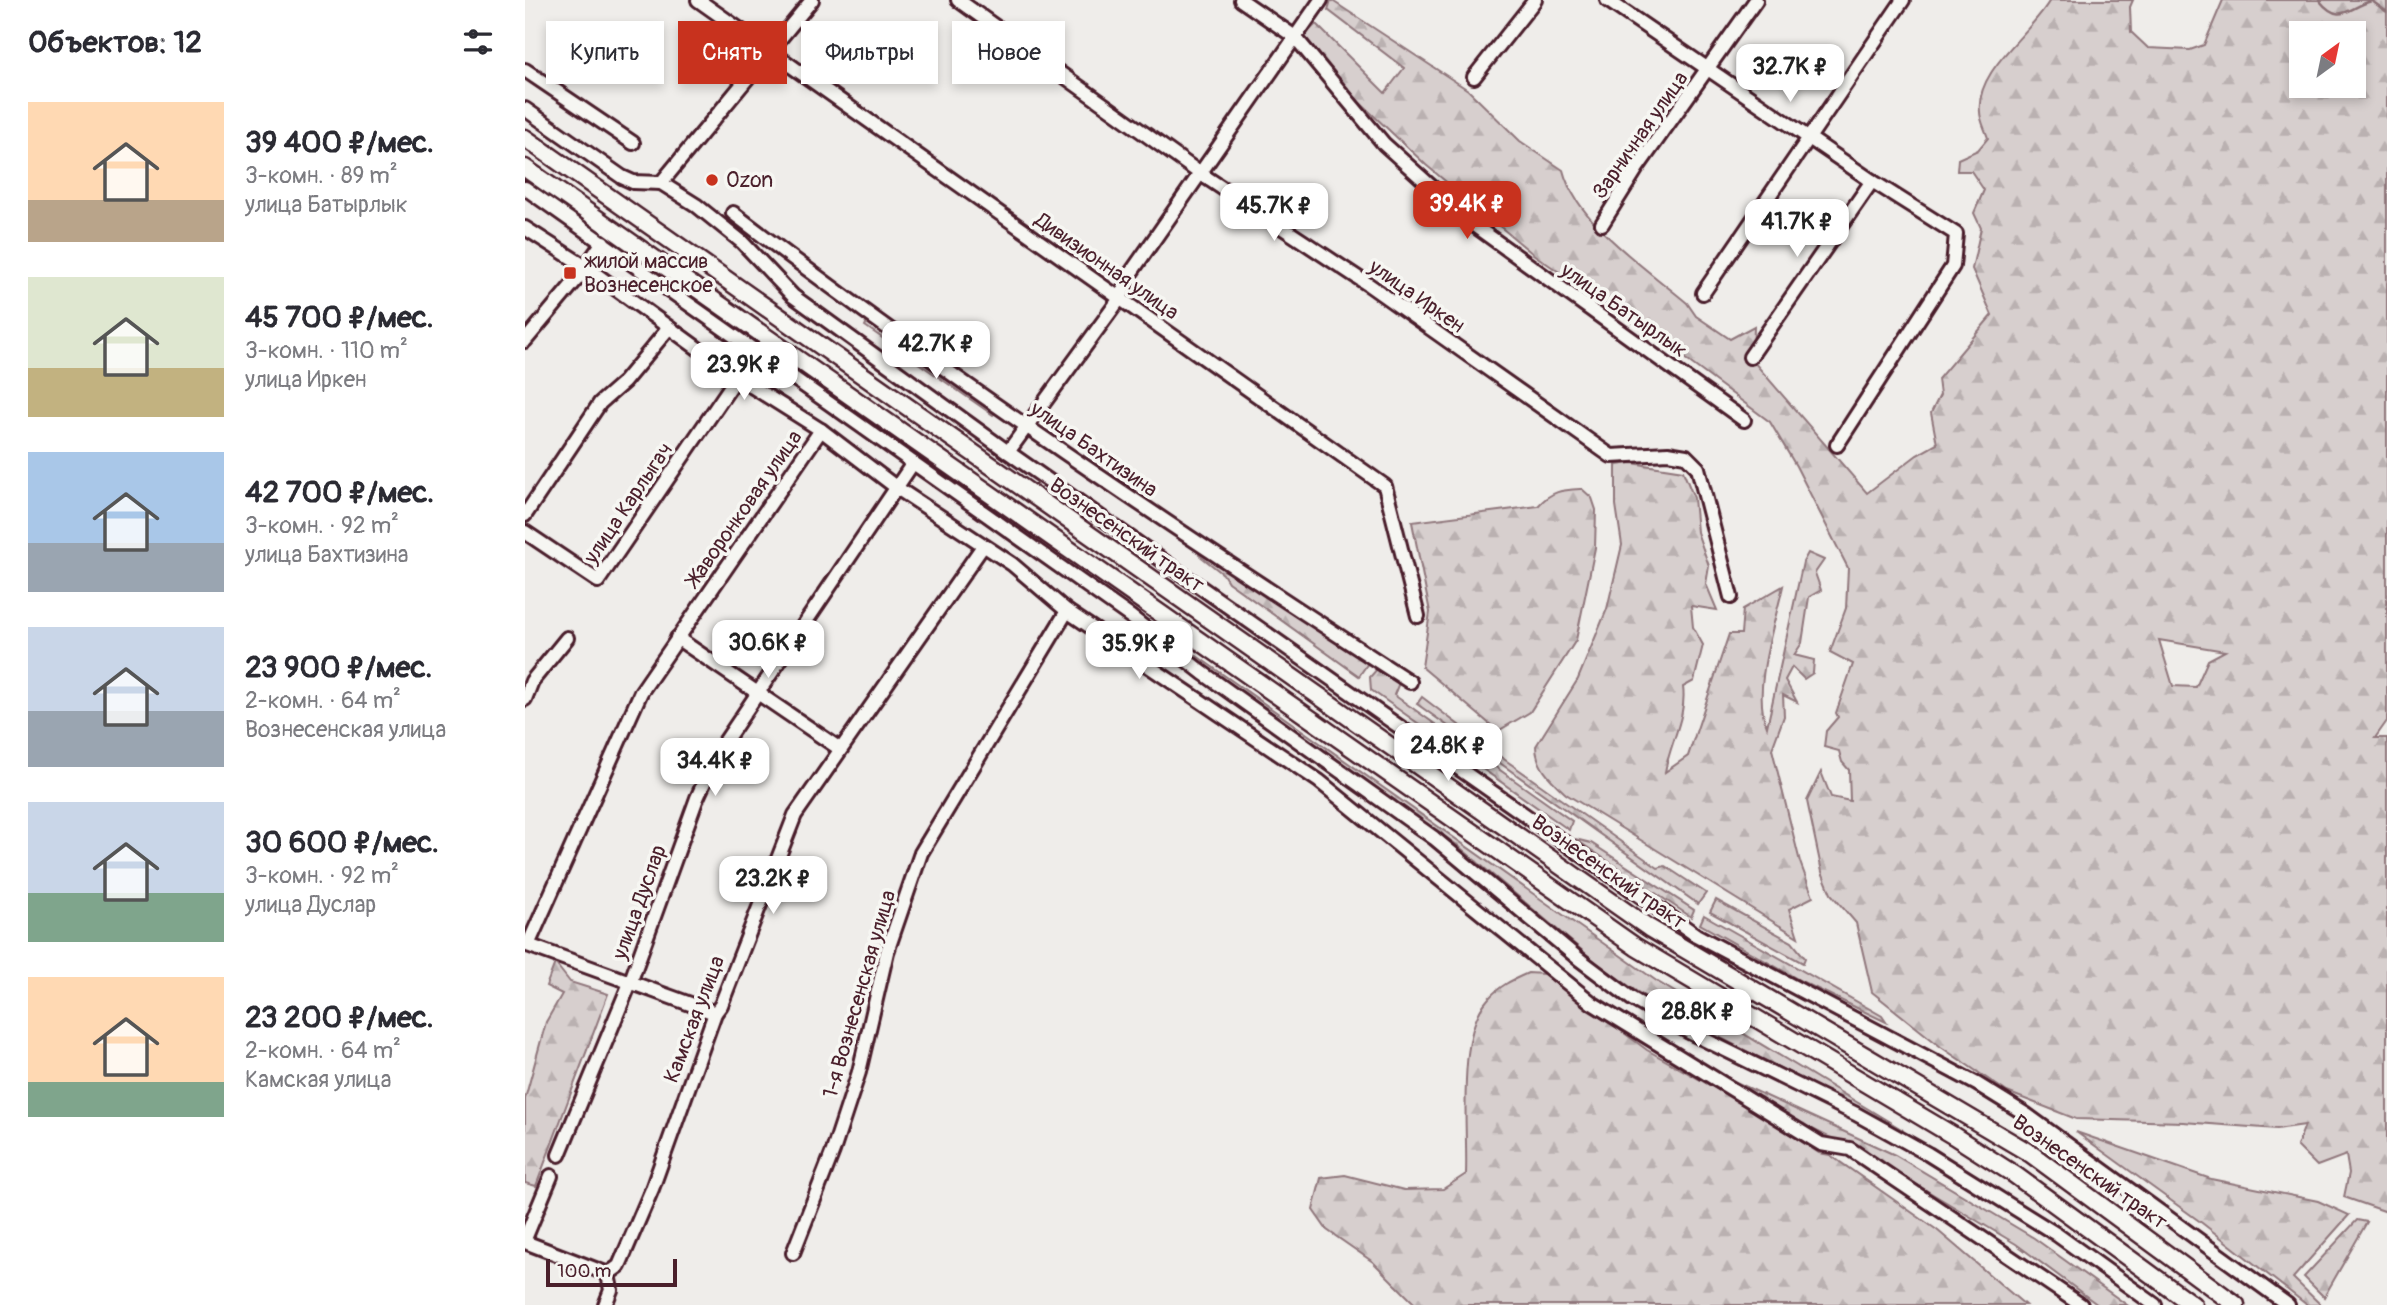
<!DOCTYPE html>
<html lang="ru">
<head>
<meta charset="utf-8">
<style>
	body { margin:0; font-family:Pangolin,sans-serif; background:#f2f2f3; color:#2b2b33; height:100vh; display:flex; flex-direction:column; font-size:26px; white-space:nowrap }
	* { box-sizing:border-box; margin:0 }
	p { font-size:23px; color:#7c7c81 }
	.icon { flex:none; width:38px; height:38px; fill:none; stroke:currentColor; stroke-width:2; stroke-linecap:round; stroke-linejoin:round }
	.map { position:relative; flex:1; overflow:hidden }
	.sheet { display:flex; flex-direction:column; background:#fff; width:525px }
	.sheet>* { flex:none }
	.hud { position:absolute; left:21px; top:21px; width:665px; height:63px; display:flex; gap:14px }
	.needle { width:46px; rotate:33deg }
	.controls { position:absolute; left:1764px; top:21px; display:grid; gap:14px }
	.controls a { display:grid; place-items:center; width:77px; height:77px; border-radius:0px; background:#fff; box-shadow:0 4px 10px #0003; font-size:35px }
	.scale { position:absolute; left:21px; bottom:18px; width:131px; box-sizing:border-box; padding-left:7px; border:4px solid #4a1f2b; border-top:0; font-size:19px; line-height:24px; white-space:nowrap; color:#4a1f2b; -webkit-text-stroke:5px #f6f6f2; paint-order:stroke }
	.price { position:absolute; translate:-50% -60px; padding:0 16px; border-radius:14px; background:#fff; color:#222; font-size:23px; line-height:46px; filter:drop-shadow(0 2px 4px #0008) }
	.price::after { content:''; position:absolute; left:50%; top:42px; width:21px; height:16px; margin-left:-10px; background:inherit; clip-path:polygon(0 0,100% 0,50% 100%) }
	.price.selected { background:#c8321e; color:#fff }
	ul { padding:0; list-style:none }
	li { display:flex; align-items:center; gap:21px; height:175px; padding:0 28px }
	li span { display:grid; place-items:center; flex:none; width:196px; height:140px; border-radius:0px; color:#555 }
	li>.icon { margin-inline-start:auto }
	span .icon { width:84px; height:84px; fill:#fffc; stroke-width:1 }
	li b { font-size:30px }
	h2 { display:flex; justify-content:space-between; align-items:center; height:84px; padding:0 28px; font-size:30px }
	.chip { padding:0 24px; border-radius:0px; background:#fff; box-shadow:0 4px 10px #0003; font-size:24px; line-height:63px }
	.chip.selected { background:#c8321e; color:#fff }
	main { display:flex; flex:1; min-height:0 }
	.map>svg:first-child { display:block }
	.forest { fill:url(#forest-firs); stroke:#90777c; stroke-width:2; fill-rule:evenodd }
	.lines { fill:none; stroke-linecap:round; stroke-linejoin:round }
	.stream { stroke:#8a6f74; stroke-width:2.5 }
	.minor-casing { stroke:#4a1f2b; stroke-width:18 }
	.major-casing { stroke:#4a1f2b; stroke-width:21 }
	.minor { stroke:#f6f6f2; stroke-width:12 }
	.major { stroke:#f6f6f2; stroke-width:16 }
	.poi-dot { fill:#c8321e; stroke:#f6f6f2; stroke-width:2.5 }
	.labels { text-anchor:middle; stroke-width:7; stroke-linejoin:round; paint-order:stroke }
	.street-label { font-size:21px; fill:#4a1f2b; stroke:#f6f6f2 }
	.poi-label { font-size:21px; fill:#4a1f2b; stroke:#f6f6f2; text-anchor:start }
</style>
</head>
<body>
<main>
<section class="sheet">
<h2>Объектов: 12<svg class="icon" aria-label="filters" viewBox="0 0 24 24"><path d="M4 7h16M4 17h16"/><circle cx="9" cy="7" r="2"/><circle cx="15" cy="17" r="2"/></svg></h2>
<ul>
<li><span style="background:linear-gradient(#ffd9b3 70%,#b9a48a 0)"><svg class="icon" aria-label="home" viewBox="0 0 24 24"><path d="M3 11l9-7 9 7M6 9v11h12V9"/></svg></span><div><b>39 400 ₽/мес.</b><p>3-комн. · 89 m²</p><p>улица Батырлык</p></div></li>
<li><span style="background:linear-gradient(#dfe7d0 65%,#c2b280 0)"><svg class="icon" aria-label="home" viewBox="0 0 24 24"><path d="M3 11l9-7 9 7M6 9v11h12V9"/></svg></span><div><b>45 700 ₽/мес.</b><p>3-комн. · 110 m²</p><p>улица Иркен</p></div></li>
<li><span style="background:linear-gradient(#a9c7e8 65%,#9aa5b1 0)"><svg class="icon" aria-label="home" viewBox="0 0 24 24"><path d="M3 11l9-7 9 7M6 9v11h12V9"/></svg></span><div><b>42 700 ₽/мес.</b><p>3-комн. · 92 m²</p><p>улица Бахтизина</p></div></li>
<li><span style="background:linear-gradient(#c9d6e8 60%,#9aa5b1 0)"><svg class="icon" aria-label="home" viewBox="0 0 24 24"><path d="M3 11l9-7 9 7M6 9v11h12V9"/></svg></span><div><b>23 900 ₽/мес.</b><p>2-комн. · 64 m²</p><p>Вознесенская улица</p></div></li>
<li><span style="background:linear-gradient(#c9d6e8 65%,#7fa58c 0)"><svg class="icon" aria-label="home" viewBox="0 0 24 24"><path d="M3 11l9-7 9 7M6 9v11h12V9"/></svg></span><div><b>30 600 ₽/мес.</b><p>3-комн. · 92 m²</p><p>улица Дуслар</p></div></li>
<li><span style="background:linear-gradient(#ffd9b3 75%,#7fa58c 0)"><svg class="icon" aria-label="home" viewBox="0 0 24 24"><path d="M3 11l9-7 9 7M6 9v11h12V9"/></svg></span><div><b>23 200 ₽/мес.</b><p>2-комн. · 64 m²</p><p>Камская улица</p></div></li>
</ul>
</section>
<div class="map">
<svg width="1862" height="1305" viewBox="0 0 1862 1305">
	<defs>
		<pattern id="forest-firs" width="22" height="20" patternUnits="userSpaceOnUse" patternTransform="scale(1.75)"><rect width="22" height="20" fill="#d7cfce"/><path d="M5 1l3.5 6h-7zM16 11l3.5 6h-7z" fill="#bab1b1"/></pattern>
	</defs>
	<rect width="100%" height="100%" fill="#efedea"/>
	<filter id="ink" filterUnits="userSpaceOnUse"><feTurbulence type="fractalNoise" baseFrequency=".0143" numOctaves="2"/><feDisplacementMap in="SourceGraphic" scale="14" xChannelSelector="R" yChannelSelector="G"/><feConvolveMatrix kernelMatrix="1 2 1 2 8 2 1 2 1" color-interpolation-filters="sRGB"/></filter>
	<g filter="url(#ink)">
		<!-- forest -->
		<g class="forest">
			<path d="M806 0 943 90 995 141 1038 170C1051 222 1122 269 1162 303L1171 316 1205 339 1229 326 1228 361 1342 493 1392 455 1412 444 1406 413 1415 395 1413 379 1467 315 1447 269 1456 228 1449 213 1459 190 1446 171H1432L1433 159 1453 150 1463 138C1460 129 1455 120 1455 112 1450 70 1506 34 1525 0H1608L1605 7 1606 32 1623 48 1665 50 1679 45 1698 0H1862V721L1850 738H1862V1212L1819 1197 1824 1173 1821 1155 1792 1166 1772 1146 1780 1125 1752 1129 1658 1122 1551 1119 1482 1092 1416 1047 1347 992 1331 923 1306 894 1297 872 1282 801 1296 772 1306 797 1325 801 1324 770 1317 762 1314 751 1299 747 1301 731 1313 717 1311 713 1328 664 1305 652 1321 608 1323 568 1271 466 1245 422 1159 358 1008 254 901 165 830 98 779 36 791 24 860 93 879 68 803 10ZM1776 33H1829V86H1776ZM1634 640 1700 651 1683 660 1671 687 1648 686Z"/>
			<polygon points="342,322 471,412 468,415 340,326"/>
			<path d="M1107 463 1158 471 1169 498 1172 532 1184 566 1181 584 1192 610 1166 606 1168 627 1178 645 1169 681 1158 687C1162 716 1145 743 1140 772L1163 756 1204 634H1216L1218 609 1258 586C1250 624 1226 691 1242 727L1278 562 1283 553 1299 560 1290 573 1296 590 1284 597 1277 643 1269 655 1289 660 1288 673 1279 679 1267 667 1260 680 1272 702 1258 695 1259 716 1247 749 1275 862 1288 897 1264 909 1273 937 1041 794C1026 780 1011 767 1011 746L1053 679 1082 609 1097 545 1091 505V465Z"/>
			<path d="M1057 489 1067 498 1071 510 1070 548 1051 640 1005 712 973 731 897 667 905 612 887 522 1013 506C1027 490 1038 490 1057 489Z"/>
			<polygon points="673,550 843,663 834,676 703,582 698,574 674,555"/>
			<polygon points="662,649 1133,982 1378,1130 1160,1020 1111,991 1072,963 932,845 682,668"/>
			<polygon points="852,669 874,683 869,695 1047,821 1044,830 846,690 845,677"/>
			<polygon points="897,697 976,757 1133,868 1140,866 1181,893 1173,904 892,704"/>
			<polygon points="1050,839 1066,843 1169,910 1166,917"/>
			<polygon points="1191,900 1267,942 1280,958 1278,963 1185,912"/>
			<polygon points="1179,915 1357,1016 1361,1022 1276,981 1175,924"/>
			<polygon points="30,963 45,982 83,994 11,1186 0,1183 0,1099 21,1022 37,994 21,986"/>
			<path d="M1003 973 1019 974 1122 1050 1227 1109 1294 1153 1305 1155 1412 1230 1500 1305H891L848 1262 802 1230 788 1210 796 1178 820 1175 879 1190 918 1189 941 1174C943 1128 931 1035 963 999 974 986 987 980 1003 973Z"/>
			<polygon points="1200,1077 1370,1155 1509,1238 1602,1305 1573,1305 1491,1244 1352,1161 1257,1114"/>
			<polygon points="1551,1132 1686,1179 1793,1201 1824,1215 1768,1278 1796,1305 1782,1305 1677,1223"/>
			<polygon points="1832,1220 1842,1222 1799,1297 1779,1277"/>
		</g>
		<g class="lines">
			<!-- stream -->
			<path class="stream" d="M1794 0C1816 27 1824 6 1847 1L1862 12"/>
			<defs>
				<g id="minor">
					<polyline points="173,0 860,486 893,616"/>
					<polyline points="433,0 676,174 844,285 1086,456 1143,453 1161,456 1173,468 1206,597"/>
					<polyline points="716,0 770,37 859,144 950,226 1219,420"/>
					<polyline points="1082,0 1347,181 1431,234 1428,266 1312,445"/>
					<polyline points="0,70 108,143"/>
					<polyline points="949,77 1010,0"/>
					<polyline points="0,109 97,177 108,182 136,183 171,205 217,242 268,296 483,452 1171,935 1452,1084 1502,1115 1763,1305"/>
					<polyline points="136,183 287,0"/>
					<polyline points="0,188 606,617 678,673 909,838 1054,959 1107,999 1164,1032 1331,1114 1403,1154 1531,1234 1630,1305"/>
					<path d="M208 213C426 380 655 533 885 682"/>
					<polyline points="1077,224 1112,168 1231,0"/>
					<polyline points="0,228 61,267 212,377 296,430 372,488 487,564 542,611 794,781 1067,1003 1296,1144 1325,1149 1334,1155 1556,1305"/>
					<polyline points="1178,293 1378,0"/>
					<polyline points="0,341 52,279 78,242"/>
					<polyline points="1225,357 1347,181"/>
					<polyline points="483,452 596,297 603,277 796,0"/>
					<polyline points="0,515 75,403 99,382 143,329"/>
					<polyline points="0,532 73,581 212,377"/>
					<polyline points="152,638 315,749"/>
					<polyline points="0,699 7,681 42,638"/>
					<polyline points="0,944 190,1013"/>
					<polyline points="3,945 116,692 296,430"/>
					<polyline points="34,1155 105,983 172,798 193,752 388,463"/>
					<polyline points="0,1239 26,1176"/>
					<polyline points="0,1242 83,1274"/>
					<polyline points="268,1253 308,1151 334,1072 362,952 396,853 542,611"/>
					<polyline points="80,1305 86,1290 83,1274 94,1266 127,1189 190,1013 196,1005 270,815 458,546"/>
				</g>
				<g id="major">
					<polyline points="0,138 1124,928 1506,1154 1711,1305"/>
					<polyline points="0,168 1111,947 1429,1136 1490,1175 1668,1305"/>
				</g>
			</defs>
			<!-- minor casing -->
			<use href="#minor" class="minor-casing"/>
			<!-- major casing -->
			<use href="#major" class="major-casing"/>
			<!-- minor -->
			<use href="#minor" class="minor"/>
			<!-- major -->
			<use href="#major" class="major"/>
		</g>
	</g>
	<!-- markers -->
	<g class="poi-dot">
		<circle cx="187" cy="180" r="7"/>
		<rect x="38" y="266" width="14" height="14" rx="3.5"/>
	</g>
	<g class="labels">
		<!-- street labels -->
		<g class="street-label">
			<text transform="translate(1115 135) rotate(-55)" y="7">Зарничная улица</text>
			<text transform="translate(582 266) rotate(35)" y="7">Дивизионная улица</text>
			<text transform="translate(892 296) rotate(35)" y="7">улица Иркен</text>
			<text transform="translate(1099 310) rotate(35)" y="7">улица Батырлык</text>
			<text transform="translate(569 449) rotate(35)" y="7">улица Бахтизина</text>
			<text transform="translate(103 503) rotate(-56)" y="7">улица Карлыгач</text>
			<text transform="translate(219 508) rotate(-55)" y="7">Жаворонковая улица</text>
			<text transform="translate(602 535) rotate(35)" y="7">Вознесенский тракт</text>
			<text transform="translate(1084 872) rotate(35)" y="7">Вознесенский тракт</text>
			<text transform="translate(114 902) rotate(-70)" y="7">улица Дуслар</text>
			<text transform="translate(334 994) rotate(-74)" y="7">1-я Вознесенская улица</text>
			<text transform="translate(169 1019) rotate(-69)" y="7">Камская улица</text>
			<text transform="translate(1565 1172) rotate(35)" y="7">Вознесенский тракт</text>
		</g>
		<!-- poi labels -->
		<g class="poi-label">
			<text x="201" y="187">Ozon</text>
			<text x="59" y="268">жилой массив<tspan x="59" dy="24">Вознесенское</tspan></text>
		</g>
	</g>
</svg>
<div class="controls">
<a><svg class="needle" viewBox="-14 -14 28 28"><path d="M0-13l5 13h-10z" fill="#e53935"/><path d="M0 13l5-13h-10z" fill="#7c7c81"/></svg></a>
</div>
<div class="scale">100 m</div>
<b class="price" style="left:1265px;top:104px">32.7K ₽</b>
<b class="price selected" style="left:942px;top:241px">39.4K ₽</b>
<b class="price" style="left:749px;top:243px">45.7K ₽</b>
<b class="price" style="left:1272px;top:259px">41.7K ₽</b>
<b class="price" style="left:411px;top:381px">42.7K ₽</b>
<b class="price" style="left:219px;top:402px">23.9K ₽</b>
<b class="price" style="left:243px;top:680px">30.6K ₽</b>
<b class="price" style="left:614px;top:681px">35.9K ₽</b>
<b class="price" style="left:923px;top:783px">24.8K ₽</b>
<b class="price" style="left:190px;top:798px">34.4K ₽</b>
<b class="price" style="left:248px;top:916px">23.2K ₽</b>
<b class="price" style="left:1173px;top:1049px">28.8K ₽</b>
<div class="hud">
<a class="chip">Купить</a>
<a class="chip selected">Снять</a>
<a class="chip">Фильтры</a>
<a class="chip">Новое</a>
</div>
</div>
</main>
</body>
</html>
